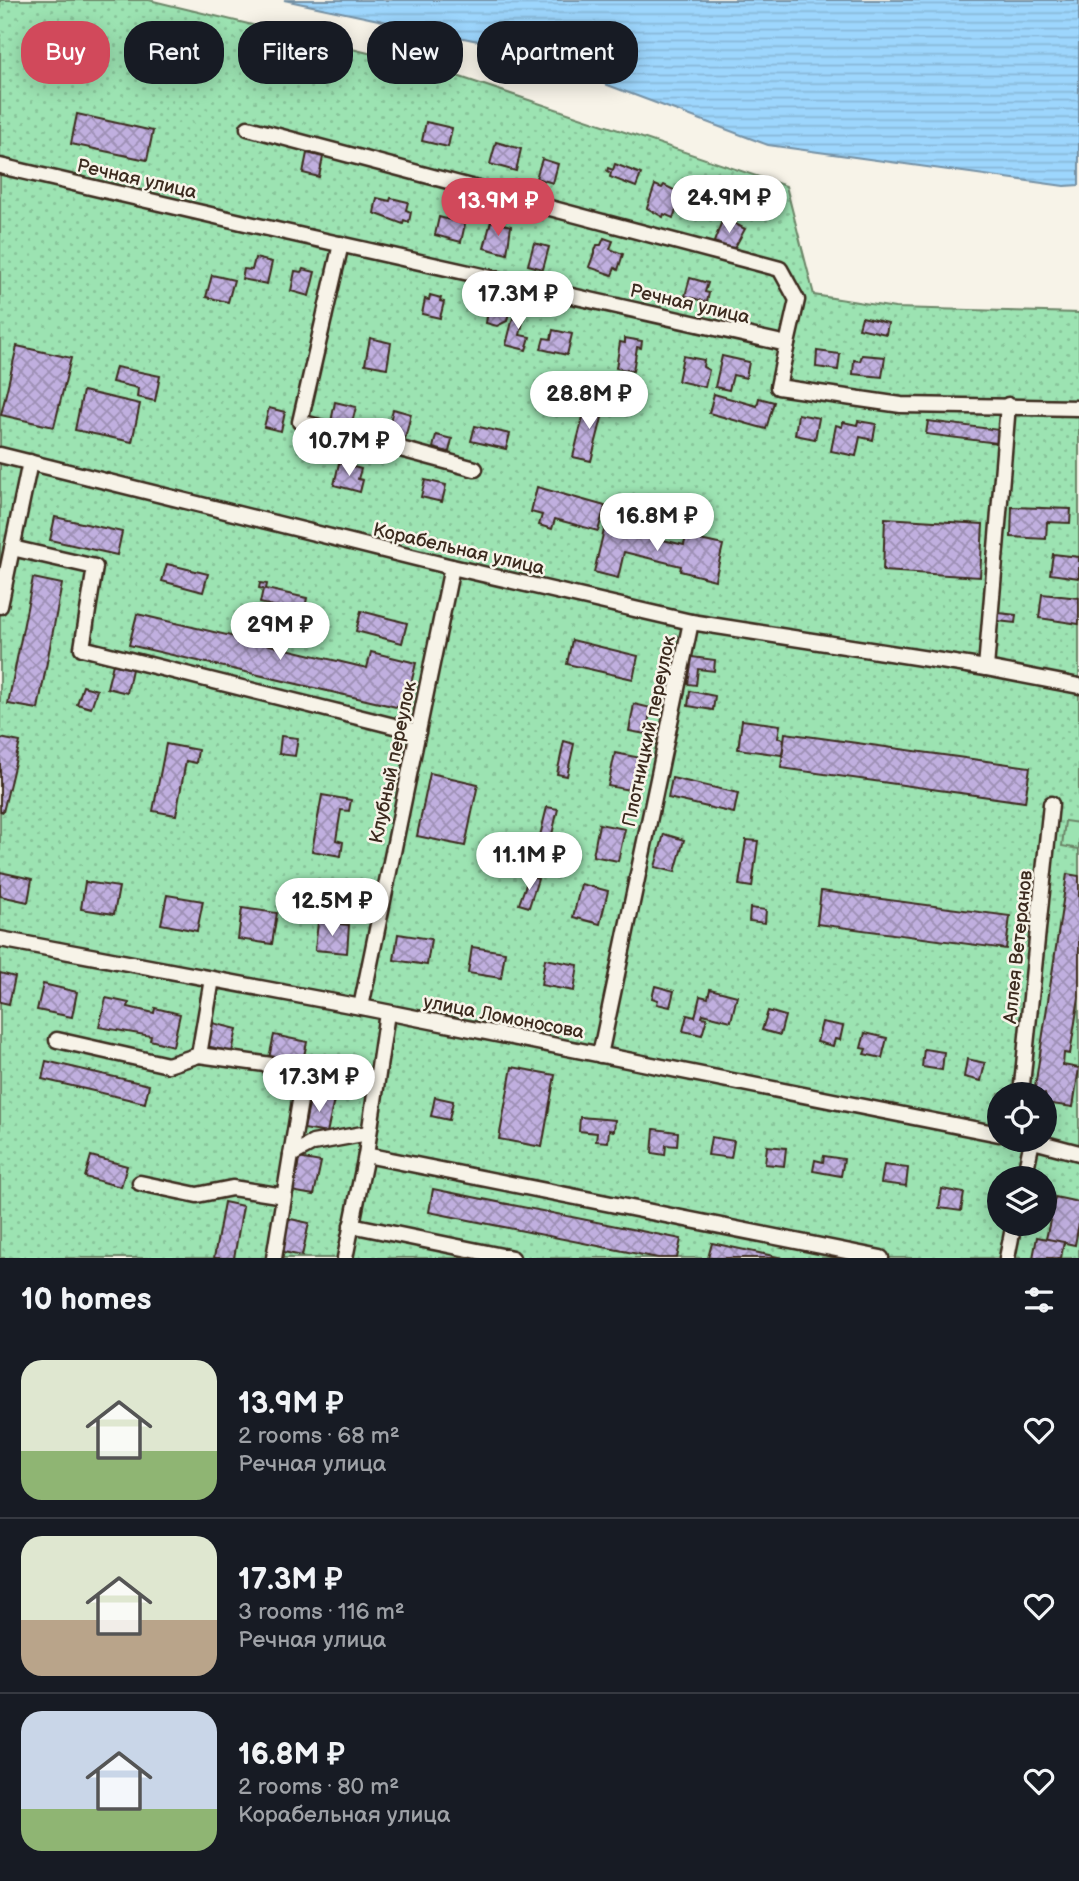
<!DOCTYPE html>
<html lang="en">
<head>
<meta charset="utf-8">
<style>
	body { margin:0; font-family:"Balsamiq Sans",sans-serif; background:#20242c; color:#f1f3f6; height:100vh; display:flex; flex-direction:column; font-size:26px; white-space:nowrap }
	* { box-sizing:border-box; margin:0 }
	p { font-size:23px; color:#9ea1a6 }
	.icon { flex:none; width:38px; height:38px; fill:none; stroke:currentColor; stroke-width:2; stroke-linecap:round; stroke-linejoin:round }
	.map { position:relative; height:1258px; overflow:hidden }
	.drawer { display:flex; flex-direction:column; background:#171b24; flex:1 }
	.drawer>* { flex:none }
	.top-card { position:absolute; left:21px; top:21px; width:700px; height:63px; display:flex; gap:14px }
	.fabs { position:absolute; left:987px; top:1082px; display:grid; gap:14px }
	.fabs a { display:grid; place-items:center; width:70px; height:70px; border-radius:50%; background:#171b24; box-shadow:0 4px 18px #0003; font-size:35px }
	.price { position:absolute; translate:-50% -60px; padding:0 16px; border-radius:24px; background:#fff; color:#222; font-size:23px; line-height:46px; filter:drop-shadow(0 2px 4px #0008) }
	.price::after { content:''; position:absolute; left:50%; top:42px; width:21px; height:16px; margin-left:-10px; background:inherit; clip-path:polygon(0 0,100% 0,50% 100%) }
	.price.current { background:#d1495b; color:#fff }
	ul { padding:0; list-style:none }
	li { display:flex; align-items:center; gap:21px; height:175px; padding:0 21px }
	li+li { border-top:2px solid #363941 }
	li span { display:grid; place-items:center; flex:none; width:196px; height:140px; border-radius:21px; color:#555 }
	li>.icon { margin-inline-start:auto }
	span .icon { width:84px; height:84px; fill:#fffc; stroke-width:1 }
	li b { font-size:30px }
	h2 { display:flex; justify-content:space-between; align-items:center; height:84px; padding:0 21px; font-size:30px }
	.tag { padding:0 24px; border-radius:28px; background:#171b24; box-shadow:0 4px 18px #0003; font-size:24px; line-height:63px }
	.tag.current { background:#d1495b; color:#fff }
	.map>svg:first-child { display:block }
	.green { fill:url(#green-dots); stroke:#6c8668; stroke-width:2; fill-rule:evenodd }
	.pitch { fill:#9ce3b2; stroke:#6c8668; stroke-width:2 }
	.water { fill:url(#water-rules); stroke:#7691a4; stroke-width:2 }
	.building { fill:url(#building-cross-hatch); stroke:#3b2a1e; stroke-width:2 }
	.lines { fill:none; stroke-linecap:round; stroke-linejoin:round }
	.minor-casing { stroke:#3b2a1e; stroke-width:19 }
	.minor { stroke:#f7f3e8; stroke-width:14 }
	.labels { text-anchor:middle; stroke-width:5; stroke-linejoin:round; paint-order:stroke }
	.street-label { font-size:19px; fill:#3b2a1e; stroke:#f7f3e8 }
</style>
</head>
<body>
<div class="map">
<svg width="1079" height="1258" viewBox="0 0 1079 1258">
	<defs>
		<pattern id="green-dots" width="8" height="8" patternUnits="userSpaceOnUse" patternTransform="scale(1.75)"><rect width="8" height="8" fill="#9ce3b2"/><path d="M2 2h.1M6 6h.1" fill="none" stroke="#87c399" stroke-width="1.8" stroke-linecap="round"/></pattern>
		<pattern id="water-rules" width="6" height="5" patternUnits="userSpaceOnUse" patternTransform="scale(1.75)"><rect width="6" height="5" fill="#9dd6fd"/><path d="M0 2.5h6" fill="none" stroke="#88b8d8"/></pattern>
		<pattern id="building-cross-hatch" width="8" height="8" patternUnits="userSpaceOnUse" patternTransform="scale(1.75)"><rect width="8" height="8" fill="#c0afdf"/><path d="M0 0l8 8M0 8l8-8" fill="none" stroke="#9d8fb4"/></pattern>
	</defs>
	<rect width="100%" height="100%" fill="#f7f3e8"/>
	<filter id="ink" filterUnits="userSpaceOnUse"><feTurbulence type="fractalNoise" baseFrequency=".0143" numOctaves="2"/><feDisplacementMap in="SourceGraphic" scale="14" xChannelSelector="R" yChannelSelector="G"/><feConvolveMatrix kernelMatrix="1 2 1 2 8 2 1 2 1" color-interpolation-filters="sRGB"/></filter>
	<g filter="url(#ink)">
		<!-- green -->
		<path class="green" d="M0 0H149L439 70 786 186 814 295 895 308 1079 313V1258H0ZM999 1094H1045V1139H999ZM999 1178H1045V1223H999Z"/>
		<!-- pitch -->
		<polygon class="pitch" points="1065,821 1079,823 1079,849 1062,846"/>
		<!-- water -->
		<polygon class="water" points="284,0 1079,0 1079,185 1064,186 768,145 506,47"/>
		<!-- building -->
		<g class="building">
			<polygon points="77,114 153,131 147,160 71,144"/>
			<polygon points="426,122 452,128 448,147 422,141"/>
			<polygon points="496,142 521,149 516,171 490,164"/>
			<polygon points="307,153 323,157 319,177 303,173"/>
			<polygon points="542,159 558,164 553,183 536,178"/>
			<polygon points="615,164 641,174 636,187 610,177 611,173 607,171 608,168 613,170"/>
			<polygon points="655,185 662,188 664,185 682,194 673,218 664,214 663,217 647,208"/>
			<polygon points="377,198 390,201 391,198 408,202 406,210 411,212 409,222 404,220 403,224 374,213"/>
			<polygon points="439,217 465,224 461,242 435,235"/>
			<polygon points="728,220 745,229 734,249 726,246 725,249 719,247 719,244 714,242 722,221 727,223"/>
			<polygon points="491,221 511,226 507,254 484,248"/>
			<polygon points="604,238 613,241 610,249 623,254 618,270 615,268 612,275 589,267 597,245 601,245"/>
			<polygon points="534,243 549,247 543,269 528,265"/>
			<polygon points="255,258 272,262 267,284 242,279 244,269 252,270"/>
			<polygon points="303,269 315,272 309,296 291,291 295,271 301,272"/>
			<polygon points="212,275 234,280 228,302 206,297"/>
			<polygon points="690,278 708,283 705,292 709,293 707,302 685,296"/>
			<polygon points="430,295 441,298 440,301 444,302 440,318 422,314 425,299 429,300"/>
			<polygon points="490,299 511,303 507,321 497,326 486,323"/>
			<polygon points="516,306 526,309 520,335 530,337 526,350 506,345"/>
			<polygon points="862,317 888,323 886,334 859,328"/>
			<polygon points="553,330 572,334 567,355 541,349 544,338 551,339"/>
			<polygon points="370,338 391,343 387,368 365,364"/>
			<polygon points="625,338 642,341 641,348 637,347 633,371 616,368 620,342 625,343"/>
			<polygon points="17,346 71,358 54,427 1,415"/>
			<polygon points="817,351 840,354 838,370 816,367"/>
			<polygon points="862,355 885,357 882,377 853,374 854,360 860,361"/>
			<polygon points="683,356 704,360 703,367 709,370 705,387 678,381"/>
			<polygon points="722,356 749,362 746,378 733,375 729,390 715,387"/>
			<polygon points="116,367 160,376 155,401 137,397 138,388 112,382"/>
			<polygon points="83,391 140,404 132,442 75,430"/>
			<polygon points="714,394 757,406 759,398 774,402 766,429 709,413"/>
			<polygon points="587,401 605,406 591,461 573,457"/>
			<polygon points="335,402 356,407 351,427 331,422"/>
			<polygon points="269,408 285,412 281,431 264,427"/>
			<polygon points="393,409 411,414 405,439 387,435"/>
			<polygon points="798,414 819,418 815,439 795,435"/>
			<polygon points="858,421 876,424 873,440 860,437 856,456 831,451 836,425 842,427 843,422 857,425"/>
			<polygon points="928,421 999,430 997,443 926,434"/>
			<polygon points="475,426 510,434 506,449 471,441"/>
			<polygon points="436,435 452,439 449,452 433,448"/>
			<polygon points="339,463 361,469 358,479 363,480 360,492 334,485"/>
			<polygon points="425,480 446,485 442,502 421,497"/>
			<polygon points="537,487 605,506 598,531 555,519 552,529 539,525 542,515 531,512"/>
			<polygon points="1012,507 1071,509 1070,523 1047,522 1046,539 1011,537"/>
			<polygon points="55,517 122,532 117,555 50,540"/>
			<polygon points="885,518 983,524 980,577 883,571"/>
			<polygon points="605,526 684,545 686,537 723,545 715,580 680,571 681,566 624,552 618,578 594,572"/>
			<polygon points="1053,554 1079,557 1079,578 1050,574"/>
			<polygon points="167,564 208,574 203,592 162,581"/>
			<polygon points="33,578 62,584 38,709 8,704"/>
			<polygon points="260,583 267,584 266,589 307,598 304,613 260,603 263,589 259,588"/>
			<polygon points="1042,594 1079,598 1079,624 1039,618"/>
			<polygon points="361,611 407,623 402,643 356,631"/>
			<polygon points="999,613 1016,615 1015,623 998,621"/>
			<polygon points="137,614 367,668 371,652 416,663 405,709 129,645"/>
			<polygon points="572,640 638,656 633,679 567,664"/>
			<polygon points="692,657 715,660 714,671 698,669 696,685 688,684"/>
			<polygon points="113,664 132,669 127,693 107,688"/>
			<polygon points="83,686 97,690 91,708 77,704"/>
			<polygon points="690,691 715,696 713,710 688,706"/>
			<polygon points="634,704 651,708 646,734 629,731"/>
			<polygon points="742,720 780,725 778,738 784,739 782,755 738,749"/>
			<polygon points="785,733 1030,767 1025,802 781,768"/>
			<polygon points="281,736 298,738 295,756 279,754"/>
			<polygon points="0,738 20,742 3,812 0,811"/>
			<polygon points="564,741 574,744 567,776 557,774"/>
			<polygon points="166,744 198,750 196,763 186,761 176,815 153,811"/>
			<polygon points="615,753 641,758 635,791 608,786"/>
			<polygon points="430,773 478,784 465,846 417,836"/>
			<polygon points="672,778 738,793 734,813 668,798"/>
			<polygon points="322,795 351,800 349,811 341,810 336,840 343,842 341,856 312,851"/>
			<polygon points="547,807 558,809 550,843 539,840"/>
			<polygon points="599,824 625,829 618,861 593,856"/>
			<polygon points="664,834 684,840 675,872 655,867"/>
			<polygon points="746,840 758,841 752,887 739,885"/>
			<polygon points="0,872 32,879 28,902 0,896"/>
			<polygon points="1067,874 1079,876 1079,997 1070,1054 1064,1053 1063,1065 1079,1068 1073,1107 1045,1103 1045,1094 1034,1094"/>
			<polygon points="529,876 538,879 529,907 519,904"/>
			<polygon points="85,882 119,887 114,914 81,909"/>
			<polygon points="581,884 608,891 600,924 573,917"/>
			<polygon points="821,891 1010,916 1006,949 817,924"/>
			<polygon points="167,895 203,901 197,931 161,924"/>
			<polygon points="242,908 277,913 272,944 238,939"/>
			<polygon points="750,908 766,910 765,923 749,921"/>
			<polygon points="318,922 349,925 347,953 315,950"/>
			<polygon points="398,934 431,939 427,965 394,960"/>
			<polygon points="472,947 505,952 501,978 468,973"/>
			<polygon points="545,959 578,965 574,991 541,985"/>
			<polygon points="0,973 15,977 9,1004 0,1002"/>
			<polygon points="43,984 77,992 72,1017 37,1010"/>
			<polygon points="655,986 674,991 670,1007 657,1004 658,1000 652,998"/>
			<polygon points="710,989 737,996 731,1021 703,1014 702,1017 707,1018 702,1035 683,1031 687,1015 695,1017 700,996 708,998"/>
			<polygon points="106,998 129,1003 128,1007 154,1013 155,1008 180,1014 173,1046 150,1040 151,1036 99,1027"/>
			<polygon points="768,1011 785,1016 780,1035 762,1030"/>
			<polygon points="204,1021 237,1029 232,1052 198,1044"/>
			<polygon points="822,1022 843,1026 840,1040 835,1039 833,1046 817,1042"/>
			<polygon points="865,1033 887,1038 882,1058 864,1054 866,1049 861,1048"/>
			<polygon points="274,1035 307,1042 302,1065 269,1058"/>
			<polygon points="924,1049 944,1052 942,1070 922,1067"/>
			<polygon points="967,1059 985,1063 981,1081 964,1077"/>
			<polygon points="46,1061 149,1085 145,1103 42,1079"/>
			<polygon points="512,1067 555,1075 542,1147 499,1139"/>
			<polygon points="311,1096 334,1100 327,1133 304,1129"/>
			<polygon points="435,1097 453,1101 449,1120 431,1116"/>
			<polygon points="580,1117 615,1120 614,1131 609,1130 608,1142 596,1141 597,1133 579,1131"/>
			<polygon points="654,1129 678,1132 677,1146 666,1145 665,1155 652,1153"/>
			<polygon points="711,1137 734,1141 731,1158 708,1155"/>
			<polygon points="767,1146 786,1148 784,1166 765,1164"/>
			<polygon points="91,1156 127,1166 121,1187 85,1177"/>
			<polygon points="824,1156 844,1159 841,1176 813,1171 815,1160 823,1162"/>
			<polygon points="298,1158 321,1162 314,1195 291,1191"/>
			<polygon points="884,1165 908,1168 906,1186 881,1183"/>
			<polygon points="433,1189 681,1239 677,1258 658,1258 429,1212"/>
			<polygon points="942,1189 964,1193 961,1211 939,1208"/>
			<polygon points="1055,1197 1079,1202 1079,1223 1075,1245 1046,1239"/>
			<polygon points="224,1202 243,1206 234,1258 214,1258"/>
			<polygon points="286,1218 309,1223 302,1256 279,1251"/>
			<polygon points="1037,1237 1064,1242 1061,1258 1033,1258"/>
			<polygon points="712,1243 783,1258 708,1258"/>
		</g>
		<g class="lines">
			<defs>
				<g id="minor">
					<polyline points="248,128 780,269 797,300 787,344"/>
					<polyline points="0,166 254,225 787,344 778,387 901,405 1079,408"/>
					<polyline points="341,244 300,422 475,469"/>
					<polyline points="0,455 452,567 691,622 986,668 1079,686"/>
					<polyline points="12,548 95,567 82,648 418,732"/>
					<polyline points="0,606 30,462"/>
					<polyline points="986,668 1008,405"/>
					<polyline points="0,939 361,1007 999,1134"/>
					<polyline points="361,1007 452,567"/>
					<polyline points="57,1040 168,1065 199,1055 279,1066 301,1095 291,1155"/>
					<polyline points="199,1055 212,979"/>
					<polyline points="600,1055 691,622"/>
					<polyline points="1021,1094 1051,804"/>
					<polyline points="1026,1139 1079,1153"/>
					<polyline points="366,1155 881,1258"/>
					<polyline points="1024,1178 1032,1141"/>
					<polyline points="140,1183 197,1195 232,1188 284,1196"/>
					<polyline points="351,1225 512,1258"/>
					<polyline points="274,1258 291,1155 313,1143 368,1133"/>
					<polyline points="345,1258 366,1155 387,1013"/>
					<polyline points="1007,1258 1014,1223"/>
				</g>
			</defs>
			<!-- minor casing -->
			<use href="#minor" class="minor-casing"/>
			<!-- minor -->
			<use href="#minor" class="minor"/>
		</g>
	</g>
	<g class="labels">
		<!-- street labels -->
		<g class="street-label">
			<text transform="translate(137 178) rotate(13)" y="7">Речная улица</text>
			<text transform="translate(690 303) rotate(13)" y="7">Речная улица</text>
			<text transform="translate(459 548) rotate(13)" y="7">Корабельная улица</text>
			<text transform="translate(648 731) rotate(-78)" y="7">Плотницкий переулок</text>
			<text transform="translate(392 762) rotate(-78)" y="7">Клубный переулок</text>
			<text transform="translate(1017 947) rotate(-84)" y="7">Аллея Ветеранов</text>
			<text transform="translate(504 1016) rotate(11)" y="7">улица Ломоносова</text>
		</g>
	</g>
</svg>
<div class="fabs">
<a><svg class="icon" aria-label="locate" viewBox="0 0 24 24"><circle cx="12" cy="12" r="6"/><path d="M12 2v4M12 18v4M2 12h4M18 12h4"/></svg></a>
<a><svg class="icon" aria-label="layers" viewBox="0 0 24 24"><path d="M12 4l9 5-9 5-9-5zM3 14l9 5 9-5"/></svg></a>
</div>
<b class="price" style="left:729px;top:235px">24.9M ₽</b>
<b class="price current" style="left:498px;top:238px">13.9M ₽</b>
<b class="price" style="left:518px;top:331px">17.3M ₽</b>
<b class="price" style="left:589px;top:431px">28.8M ₽</b>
<b class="price" style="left:349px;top:478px">10.7M ₽</b>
<b class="price" style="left:657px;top:553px">16.8M ₽</b>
<b class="price" style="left:280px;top:662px">29M ₽</b>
<b class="price" style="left:529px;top:892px">11.1M ₽</b>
<b class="price" style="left:332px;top:938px">12.5M ₽</b>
<b class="price" style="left:319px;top:1114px">17.3M ₽</b>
<div class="top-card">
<a class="tag current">Buy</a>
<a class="tag">Rent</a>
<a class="tag">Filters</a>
<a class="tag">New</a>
<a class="tag">Apartment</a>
</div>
</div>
<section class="drawer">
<h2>10 homes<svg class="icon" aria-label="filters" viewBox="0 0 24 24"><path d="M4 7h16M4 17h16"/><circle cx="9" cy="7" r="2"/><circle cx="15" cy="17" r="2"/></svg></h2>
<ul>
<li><span style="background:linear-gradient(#dfe7d0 65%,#8fb573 0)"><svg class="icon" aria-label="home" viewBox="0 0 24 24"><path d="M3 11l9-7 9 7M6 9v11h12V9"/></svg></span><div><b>13.9M ₽</b><p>2 rooms · 68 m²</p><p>Речная улица</p></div><svg class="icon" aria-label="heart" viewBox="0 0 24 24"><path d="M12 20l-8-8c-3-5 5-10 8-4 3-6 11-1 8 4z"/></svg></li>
<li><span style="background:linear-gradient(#dfe7d0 60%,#b9a48a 0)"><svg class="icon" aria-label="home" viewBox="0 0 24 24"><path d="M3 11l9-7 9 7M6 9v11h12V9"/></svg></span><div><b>17.3M ₽</b><p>3 rooms · 116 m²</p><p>Речная улица</p></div><svg class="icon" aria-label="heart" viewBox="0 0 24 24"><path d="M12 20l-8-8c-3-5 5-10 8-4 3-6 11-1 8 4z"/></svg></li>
<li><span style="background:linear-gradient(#c9d6e8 70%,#8fb573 0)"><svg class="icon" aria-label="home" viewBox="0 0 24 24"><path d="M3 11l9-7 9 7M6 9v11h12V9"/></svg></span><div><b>16.8M ₽</b><p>2 rooms · 80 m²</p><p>Корабельная улица</p></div><svg class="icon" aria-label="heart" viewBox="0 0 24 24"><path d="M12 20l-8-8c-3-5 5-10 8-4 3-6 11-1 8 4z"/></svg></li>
</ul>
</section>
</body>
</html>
